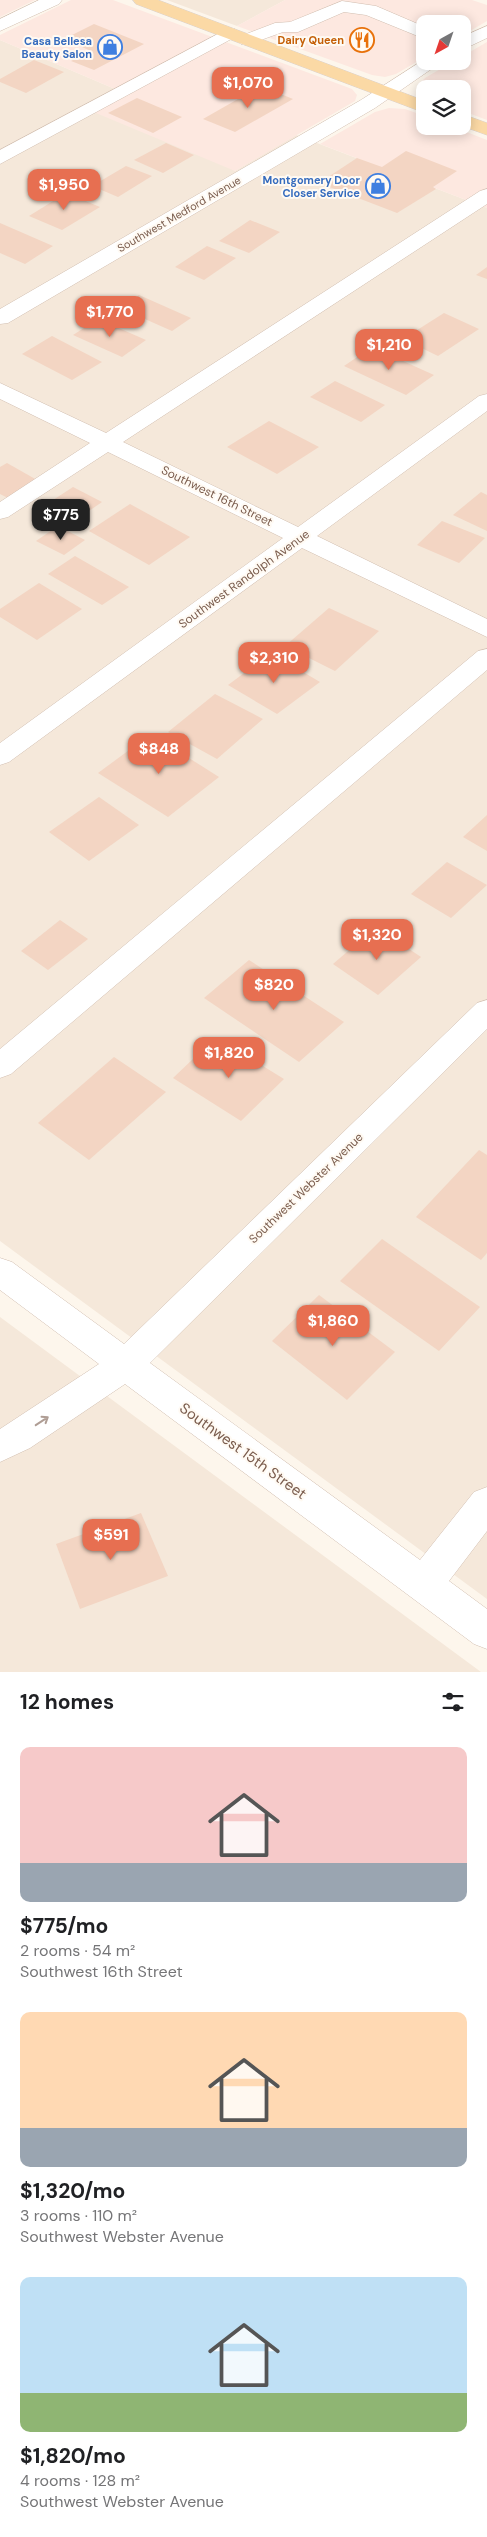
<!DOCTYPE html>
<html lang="en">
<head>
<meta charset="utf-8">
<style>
	body { margin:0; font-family:"DM Sans",sans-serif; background:#f2f2f2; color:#202124; height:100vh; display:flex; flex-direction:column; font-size:19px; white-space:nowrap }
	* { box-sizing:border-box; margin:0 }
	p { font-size:16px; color:#757577 }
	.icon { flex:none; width:28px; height:28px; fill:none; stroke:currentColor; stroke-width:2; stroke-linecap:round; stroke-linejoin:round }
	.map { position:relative; height:1672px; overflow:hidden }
	.drawer { display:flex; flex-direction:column; background:#fff; flex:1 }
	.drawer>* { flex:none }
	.needle { width:32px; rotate:220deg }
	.fabs { position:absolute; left:416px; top:15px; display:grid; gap:10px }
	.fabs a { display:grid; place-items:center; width:55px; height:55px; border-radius:10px; background:#fff; box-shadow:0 2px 12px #0003; font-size:25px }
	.price { position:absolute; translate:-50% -42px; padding:0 11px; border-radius:10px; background:#e76f51; color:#fff; font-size:16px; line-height:32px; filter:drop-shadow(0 1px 2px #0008) }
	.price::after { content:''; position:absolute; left:50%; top:30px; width:15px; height:11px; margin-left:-8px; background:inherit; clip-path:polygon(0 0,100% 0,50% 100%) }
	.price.selected { background:#222; color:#fff }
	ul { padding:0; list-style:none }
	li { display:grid; align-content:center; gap:10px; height:265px; padding:0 20px }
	li span { display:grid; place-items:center; height:155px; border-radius:10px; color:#555 }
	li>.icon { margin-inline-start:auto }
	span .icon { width:90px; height:90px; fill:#fffc; stroke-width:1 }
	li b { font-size:21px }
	h2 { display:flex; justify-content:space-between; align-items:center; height:60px; padding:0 20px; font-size:21px }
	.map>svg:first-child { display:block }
	.residential { fill:#f5e8da }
	.commercial { fill:#fde8e0 }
	.building { fill:#f3d5c3 }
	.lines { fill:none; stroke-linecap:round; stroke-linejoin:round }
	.minor-casing { stroke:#d1beb0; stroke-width:1 }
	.major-casing { stroke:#dad1cd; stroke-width:1 }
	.minor { fill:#fff; fill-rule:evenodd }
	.major { fill:#fbd9a5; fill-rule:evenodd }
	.oneway { stroke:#af9d94 }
	.labels { text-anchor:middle; stroke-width:4; stroke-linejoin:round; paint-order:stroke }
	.far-food-label { font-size:11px; font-weight:bold; fill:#c56008; stroke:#fffaf3; text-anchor:end }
	.far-shop-label { font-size:11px; font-weight:bold; fill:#366cbe; stroke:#fffaf3; text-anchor:end }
	.far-street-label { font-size:11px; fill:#7a5c4d; stroke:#fffaf3 }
	.street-label { font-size:12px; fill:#7a5c4d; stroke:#fffaf3 }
	.near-street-label { font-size:15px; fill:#7a5c4d; stroke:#fffaf3 }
</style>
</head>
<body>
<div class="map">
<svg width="487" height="1672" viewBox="0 0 487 1672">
	<rect width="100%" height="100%" fill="#fdf6ec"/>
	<!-- residential -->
	<g class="residential">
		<polygon points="167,0 285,0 237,26"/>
		<polygon points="0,40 115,89 235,171 296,135 487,208 487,1599 0,1241"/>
		<polygon points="0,1317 481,1672 0,1672"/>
	</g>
	<!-- commercial -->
	<g class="commercial">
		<polygon points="0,0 35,0 0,17"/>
		<polygon points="71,0 113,0 352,89 357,95 355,101 235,171 84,108 115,89 0,40 0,35"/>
		<polygon points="285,0 472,0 487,5 487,21 463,35 462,24 425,24 425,57 396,74 385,77 372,75 237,26"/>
		<polygon points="487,42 487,120 463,111 462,89 425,89 425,97 418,91 418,85 425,78 454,61 462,61 463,56"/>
		<polygon points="389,108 405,109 425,116 425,126 451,126 487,140 487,208 320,144 375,112"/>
	</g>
	<!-- building -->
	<g class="building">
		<polygon points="94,24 144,44 94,70 71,61 91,51 64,39"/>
		<polygon points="34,60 64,72 26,93 0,82 0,79"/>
		<polygon points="261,86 293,99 235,132 203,119"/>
		<polygon points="137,98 182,117 153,133 108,113"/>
		<polygon points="166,143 194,155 163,173 134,160"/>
		<polygon points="406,151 457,171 433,187 436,189 397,213 319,183 357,158 382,167"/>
		<polygon points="126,166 152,176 118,197 92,186"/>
		<polygon points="66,193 100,207 62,230 29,216"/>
		<polygon points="250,220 280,232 249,253 219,241"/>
		<polygon points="0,223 53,246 25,264 0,253"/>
		<polygon points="207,246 236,258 204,280 175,267"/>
		<polygon points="487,267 487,279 476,275"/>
		<polygon points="139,295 191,318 172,331 120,308"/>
		<polygon points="444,313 479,329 438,356 403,339"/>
		<polygon points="98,319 146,340 122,357 73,335"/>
		<polygon points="52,336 102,362 72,380 22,354"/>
		<polygon points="372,347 434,375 406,395 344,366"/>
		<polygon points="335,381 385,405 361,422 310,397"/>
		<polygon points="269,421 319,447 277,474 227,447"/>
		<polygon points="7,463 37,480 8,498 0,494 0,467"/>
		<polygon points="73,487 102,502 73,522 44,506"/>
		<polygon points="481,492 487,495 487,531 453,515"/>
		<polygon points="130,504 190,537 149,565 89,531"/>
		<polygon points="442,521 485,538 459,563 417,545"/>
		<polygon points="58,526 85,540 64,555 36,541"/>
		<polygon points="75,556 129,587 102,605 48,574"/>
		<polygon points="39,583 82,609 37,640 0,617 0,609"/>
		<polygon points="329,608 379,631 335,671 285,646"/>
		<polygon points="271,653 320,682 277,714 228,685"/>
		<polygon points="215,694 263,719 217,759 168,732"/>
		<polygon points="151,734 219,777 168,817 98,773"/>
		<polygon points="99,797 139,825 89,861 49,832"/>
		<polygon points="487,815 487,851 463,837"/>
		<polygon points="447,862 487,885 451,918 411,894"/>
		<polygon points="60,920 88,939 48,970 21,951"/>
		<polygon points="376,927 421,957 378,995 333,964"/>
		<polygon points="249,960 344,1022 299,1062 204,998"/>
		<polygon points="216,1037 284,1079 241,1121 173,1078"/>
		<polygon points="114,1057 166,1092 89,1160 38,1123"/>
		<polygon points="479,1150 487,1155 487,1253 481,1260 416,1217"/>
		<polygon points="382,1239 480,1307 439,1351 340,1281"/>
		<polygon points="319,1295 395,1352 347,1400 272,1341"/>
		<polygon points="141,1513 168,1576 80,1609 56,1544"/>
	</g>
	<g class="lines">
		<defs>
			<g id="minor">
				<polygon points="39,0 62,0 59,4 0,31 0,19"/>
				<polygon points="342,1 376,6 425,27 425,39 366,15 344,12 298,32 283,32 247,45 241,44 238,40 241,36 275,23 290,22"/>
				<polygon points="487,26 487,38 462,50 462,37"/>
				<polygon points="229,28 235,29 238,33 235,37 0,164 0,150"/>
				<polygon points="425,59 425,61 443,61 375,108 8,323 0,324 0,309 361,100"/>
				<polygon points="487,189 487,204 123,442 298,527 479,396 487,394 487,411 317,536 487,619 487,637 302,548 9,762 0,765 0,743 283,538 108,452 8,517 0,519 0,502 90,443 0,399 0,383 106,433 480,191"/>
				<polygon points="487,649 487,670 11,1074 0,1078 0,1049 478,651"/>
				<polygon points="487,1000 487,1029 150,1363 420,1560 474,1492 487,1487 487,1531 449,1581 487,1609 487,1649 474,1644 125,1384 30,1448 0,1462 0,1429 99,1364 0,1290 0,1258 12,1262 124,1344 477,1003"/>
			</g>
			<g id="major">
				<polygon points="133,0 158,0 425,101 425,113 136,4"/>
				<polygon points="462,114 487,123 487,135 462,126"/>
			</g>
		</defs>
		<!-- minor casing -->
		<use href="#minor" class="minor-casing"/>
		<!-- major casing -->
		<use href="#major" class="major-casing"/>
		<!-- minor -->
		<use href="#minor" class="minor"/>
		<!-- major -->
		<use href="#major" class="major"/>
	</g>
	<!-- one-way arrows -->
	<defs><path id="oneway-shaft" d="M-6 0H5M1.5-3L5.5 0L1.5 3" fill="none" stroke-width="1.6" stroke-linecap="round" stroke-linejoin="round" transform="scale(1.25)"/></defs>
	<use class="oneway" href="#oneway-shaft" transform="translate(42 1421) rotate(-33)"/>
	<!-- icons -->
	<defs>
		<symbol id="restaurant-ring" viewBox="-11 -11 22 22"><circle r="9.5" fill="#fffaf3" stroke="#e8710a" stroke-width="1.5"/><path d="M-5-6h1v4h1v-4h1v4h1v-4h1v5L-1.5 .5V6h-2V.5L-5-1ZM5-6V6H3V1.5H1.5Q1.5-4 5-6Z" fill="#e8710a"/></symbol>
		<symbol id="shop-ring" viewBox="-11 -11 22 22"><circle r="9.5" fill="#fffaf3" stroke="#3f7fe0" stroke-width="1.5"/><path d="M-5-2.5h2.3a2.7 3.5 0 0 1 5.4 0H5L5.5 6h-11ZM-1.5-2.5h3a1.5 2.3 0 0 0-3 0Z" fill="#3f7fe0"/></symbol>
	</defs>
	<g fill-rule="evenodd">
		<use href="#restaurant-ring" x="348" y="26" width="28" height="28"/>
		<use href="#shop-ring" x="96" y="33" width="28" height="28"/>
		<use href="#shop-ring" x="364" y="172" width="28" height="28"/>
	</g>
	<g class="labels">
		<!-- far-food labels -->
		<g class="far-food-label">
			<text x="344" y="44">Dairy Queen</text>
		</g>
		<!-- far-shop labels -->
		<g class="far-shop-label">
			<text x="92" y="45">Casa Bellesa<tspan x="92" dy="13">Beauty Salon</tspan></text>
			<text x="360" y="184">Montgomery Door<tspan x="360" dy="13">Closer Service</tspan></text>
		</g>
		<!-- far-street labels -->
		<g class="far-street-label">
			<text transform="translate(179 214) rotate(-30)" y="4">Southwest Medford Avenue</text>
		</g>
		<!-- street labels -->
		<g class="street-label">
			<text transform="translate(217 496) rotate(26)" y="4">Southwest 16th Street</text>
			<text transform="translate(244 579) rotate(-36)" y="4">Southwest Randolph Avenue</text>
			<text transform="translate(306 1188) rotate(-44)" y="4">Southwest Webster Avenue</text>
		</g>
		<!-- near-street labels -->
		<g class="near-street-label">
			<text transform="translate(243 1451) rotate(36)" y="5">Southwest 15th Street</text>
		</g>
	</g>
</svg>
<div class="fabs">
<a><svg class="needle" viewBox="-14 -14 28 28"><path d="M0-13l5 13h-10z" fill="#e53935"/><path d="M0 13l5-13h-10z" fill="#757577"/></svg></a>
<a><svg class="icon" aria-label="layers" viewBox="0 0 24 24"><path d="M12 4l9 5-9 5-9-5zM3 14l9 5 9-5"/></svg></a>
</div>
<b class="price" style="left:248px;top:109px">$1,070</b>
<b class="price" style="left:64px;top:211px">$1,950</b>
<b class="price" style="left:110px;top:338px">$1,770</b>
<b class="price" style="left:389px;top:371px">$1,210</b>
<b class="price selected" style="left:61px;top:541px">$775</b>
<b class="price" style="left:274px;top:684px">$2,310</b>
<b class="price" style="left:159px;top:775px">$848</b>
<b class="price" style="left:377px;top:961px">$1,320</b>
<b class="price" style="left:274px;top:1011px">$820</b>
<b class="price" style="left:229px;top:1079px">$1,820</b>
<b class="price" style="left:333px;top:1347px">$1,860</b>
<b class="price" style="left:111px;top:1561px">$591</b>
</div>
<section class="drawer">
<h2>12 homes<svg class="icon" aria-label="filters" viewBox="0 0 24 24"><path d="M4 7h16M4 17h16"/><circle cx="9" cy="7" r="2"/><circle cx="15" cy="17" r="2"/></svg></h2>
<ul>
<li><span style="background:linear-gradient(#f6c9c9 75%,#9aa5b1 0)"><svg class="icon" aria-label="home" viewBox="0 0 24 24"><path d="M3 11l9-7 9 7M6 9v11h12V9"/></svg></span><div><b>$775/mo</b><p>2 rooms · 54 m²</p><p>Southwest 16th Street</p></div></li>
<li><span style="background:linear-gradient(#ffd9b3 75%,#9aa5b1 0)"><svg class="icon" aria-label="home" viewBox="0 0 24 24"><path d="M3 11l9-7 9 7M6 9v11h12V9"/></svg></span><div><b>$1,320/mo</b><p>3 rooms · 110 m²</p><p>Southwest Webster Avenue</p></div></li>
<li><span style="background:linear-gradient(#bfe0f5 75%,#8fb573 0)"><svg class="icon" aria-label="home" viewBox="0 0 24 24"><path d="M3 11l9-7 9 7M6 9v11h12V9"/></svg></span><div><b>$1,820/mo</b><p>4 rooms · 128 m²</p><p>Southwest Webster Avenue</p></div></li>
</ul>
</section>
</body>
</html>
